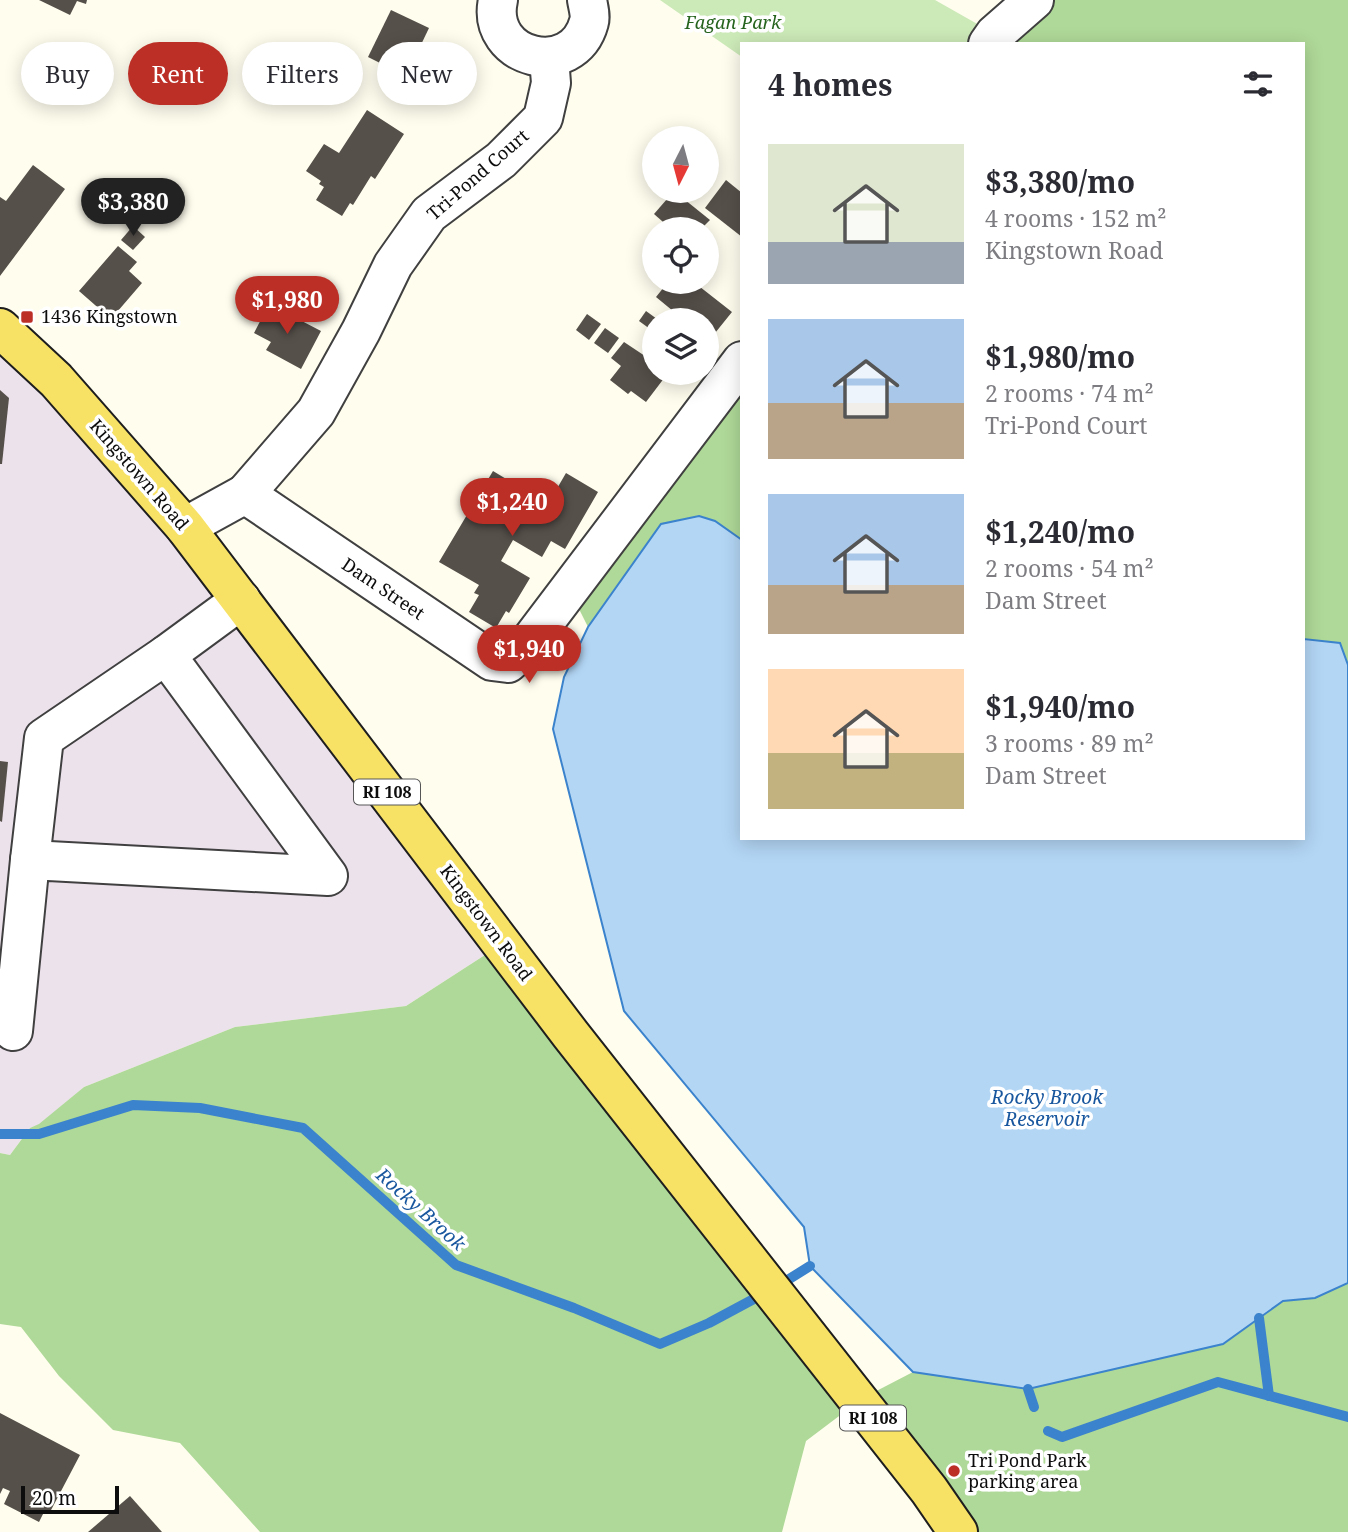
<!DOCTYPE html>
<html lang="en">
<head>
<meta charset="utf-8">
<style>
	body { margin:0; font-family:"Noto Serif",serif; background:#f2f2f3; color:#2b2b33; height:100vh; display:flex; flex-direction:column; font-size:26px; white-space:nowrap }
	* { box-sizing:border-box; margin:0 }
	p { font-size:23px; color:#7c7c81 }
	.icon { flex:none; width:38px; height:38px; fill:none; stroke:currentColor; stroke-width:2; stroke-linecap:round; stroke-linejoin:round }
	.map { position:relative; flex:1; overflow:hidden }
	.details { position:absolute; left:740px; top:42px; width:565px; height:798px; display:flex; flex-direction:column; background:#fff; border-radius:0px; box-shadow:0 4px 18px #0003 }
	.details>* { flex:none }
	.hud { position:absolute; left:21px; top:42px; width:614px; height:63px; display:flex; gap:14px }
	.needle { width:46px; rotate:186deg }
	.controls { position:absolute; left:642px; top:126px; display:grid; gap:14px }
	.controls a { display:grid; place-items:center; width:77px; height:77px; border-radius:50%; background:#fff; box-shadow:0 4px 18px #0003; font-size:35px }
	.scale { position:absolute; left:21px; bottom:18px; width:98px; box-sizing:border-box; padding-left:7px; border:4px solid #0d0d0d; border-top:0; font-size:19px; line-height:24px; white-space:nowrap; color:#0d0d0d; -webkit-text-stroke:5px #fff; paint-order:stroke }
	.price { position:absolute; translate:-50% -60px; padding:0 16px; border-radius:24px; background:#bc2f27; color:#fff; font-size:23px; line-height:46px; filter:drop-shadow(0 2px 4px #0008) }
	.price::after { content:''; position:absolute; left:50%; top:42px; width:21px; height:16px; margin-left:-10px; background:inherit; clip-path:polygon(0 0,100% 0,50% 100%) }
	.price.current { background:#222; color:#fff }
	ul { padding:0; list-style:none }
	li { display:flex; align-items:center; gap:21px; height:175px; padding:0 28px }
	li span { display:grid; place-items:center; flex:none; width:196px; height:140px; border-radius:0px; color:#555 }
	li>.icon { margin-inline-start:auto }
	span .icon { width:84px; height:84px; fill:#fffc; stroke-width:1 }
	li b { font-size:30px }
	h2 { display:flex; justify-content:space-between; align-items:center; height:84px; padding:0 28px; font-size:30px }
	.chip { padding:0 24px; border-radius:32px; background:#fff; box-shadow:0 4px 18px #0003; font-size:24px; line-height:63px }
	.chip.current { background:#bc2f27; color:#fff }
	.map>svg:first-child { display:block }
	.industrial { fill:#ece2ec }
	.green { fill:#cce9b8 }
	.forest { fill:#afd998 }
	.water { fill:#b3d6f5; stroke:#3b83cc; stroke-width:2 }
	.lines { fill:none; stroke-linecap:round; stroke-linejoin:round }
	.stream { stroke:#3b83cc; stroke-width:10 }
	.building { fill:#56504a }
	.minor-casing { stroke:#404040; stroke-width:42 }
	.major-casing { stroke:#1e1e1e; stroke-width:42 }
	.minor { stroke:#fff; stroke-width:38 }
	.major { stroke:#f7e266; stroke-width:38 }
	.poi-dot { fill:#bc2f27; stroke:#fff; stroke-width:2.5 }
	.labels { text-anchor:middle; stroke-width:7; stroke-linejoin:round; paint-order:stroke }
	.shield { fill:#fff; stroke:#565656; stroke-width:2 }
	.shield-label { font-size:16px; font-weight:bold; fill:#0d0d0d }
	.park-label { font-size:18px; font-style:italic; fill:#26641e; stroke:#fff }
	.street-label { font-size:18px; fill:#0d0d0d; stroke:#fff }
	.poi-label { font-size:18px; fill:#0d0d0d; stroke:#fff; text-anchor:start }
	.water-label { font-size:19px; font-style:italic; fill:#18569e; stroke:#fff }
</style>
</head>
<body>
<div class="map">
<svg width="1348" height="1532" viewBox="0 0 1348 1532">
	<rect width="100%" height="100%" fill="#fffdee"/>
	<!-- industrial -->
	<polygon class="industrial" points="0,318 502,944 406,1006 235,1027 84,1087 39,1125 30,1128 10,1155 0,1153"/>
	<!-- green -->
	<polygon class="green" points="660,0 935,0 995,34 988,44 742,44 742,57"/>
	<!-- forest -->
	<g class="forest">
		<polygon points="1037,0 1348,0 1348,665 1340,643 1304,639 1304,44 994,44"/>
		<polygon points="742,363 742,540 715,521 662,524 588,627 578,607"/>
		<polygon points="502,944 859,1400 913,1372 1028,1389 1223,1344 1283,1301 1315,1298 1348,1283 1348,1532 966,1532 859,1401 806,1441 782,1532 260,1532 180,1443 113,1430 59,1376 21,1327 0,1324 0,1153 10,1155 30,1128 39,1124 84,1087 235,1027 406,1006"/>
	</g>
	<!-- water -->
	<polygon class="water" points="699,516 715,521 742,540 742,838 1304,838 1304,639 1340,643 1348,665 1348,1283 1315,1298 1283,1301 1223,1344 1028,1389 913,1372 810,1266 804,1227 624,1011 553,729 564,677 588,627 661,524"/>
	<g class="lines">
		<!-- stream -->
		<g class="stream">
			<polyline points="0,1134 39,1134 133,1105 200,1108 303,1128 456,1265 574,1308 660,1344 709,1323 765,1293"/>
			<polyline points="778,1286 810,1266"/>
			<polyline points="1259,1318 1269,1396"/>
			<polyline points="1028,1389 1034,1407"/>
			<polyline points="1048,1431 1062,1437 1218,1382 1348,1417"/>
		</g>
	</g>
	<!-- building -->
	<g class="building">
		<polygon points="39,0 87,0 86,4 77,1 70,15"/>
		<polygon points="391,10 429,28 406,76 368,57"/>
		<polygon points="367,110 404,134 375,179 371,176 353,205 350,203 342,216 316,200 324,187 319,184 321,181 306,171 324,144 339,153"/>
		<polygon points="33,165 65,189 0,276 0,197 6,201"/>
		<polygon points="726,180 742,193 742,237 705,208"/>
		<polygon points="674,191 710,220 701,229 671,229 654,214"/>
		<polygon points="133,226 145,237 133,250 121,240"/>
		<polygon points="118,246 137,262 129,271 142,283 111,319 79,291"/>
		<polygon points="668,282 678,282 689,290 695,283 732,312 707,343 707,320 665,320 673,311 656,297"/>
		<polygon points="269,304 321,331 301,369 266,350 271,342 254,333"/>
		<polygon points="646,311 657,319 650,329 639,321"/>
		<polygon points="587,314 601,324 589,340 576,330"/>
		<polygon points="605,328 619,338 608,353 594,343"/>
		<polygon points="624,342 654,362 654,373 668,373 646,402 631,391 628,394 610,380 621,366 611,358"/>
		<polygon points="0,390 9,398 2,464 0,464"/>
		<polygon points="493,471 548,504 566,473 598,492 565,549 551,541 542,557 513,540 501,561 530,578 509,613 506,611 496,628 469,612 479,595 474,593 479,585 439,562"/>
		<polygon points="0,761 8,762 2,822 0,821"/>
		<polygon points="0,1413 80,1455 50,1512 45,1510 39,1522 4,1504 10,1491 3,1488 0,1494"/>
		<polygon points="130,1496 162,1532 88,1532"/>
	</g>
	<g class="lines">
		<defs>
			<g id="minor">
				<path d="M498 0C485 59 573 81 589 22 591 16 588 6 587 0"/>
				<polyline points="988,44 995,34 1034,0"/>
				<polyline points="245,494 316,412 361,331 393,265 429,214 501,160 543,118 551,83 549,58"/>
				<polyline points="185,527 245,494 492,661 508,663 525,648 742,361"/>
				<polyline points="30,860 44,738 166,655"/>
				<polyline points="13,1031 30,860 328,876 166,655 241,600"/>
			</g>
			<polyline id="major" points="0,328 56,380 185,527 571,1035 929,1490 958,1532"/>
		</defs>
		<!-- minor casing -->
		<use href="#minor" class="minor-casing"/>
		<!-- major casing -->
		<use href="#major" class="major-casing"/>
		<!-- minor -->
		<use href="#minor" class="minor"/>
		<!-- major -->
		<use href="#major" class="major"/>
	</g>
	<!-- markers -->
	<g class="poi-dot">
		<rect x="20" y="310" width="14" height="14" rx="3.5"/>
		<circle cx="954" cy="1471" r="7"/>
	</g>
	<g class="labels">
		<!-- shield labels -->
		<g class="shield">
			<rect x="354" y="779.5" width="66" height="25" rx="5"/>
			<rect x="840" y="1405.5" width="66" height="25" rx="5"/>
		</g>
		<g class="shield-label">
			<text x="387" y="798">RI 108</text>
			<text x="873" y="1424">RI 108</text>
		</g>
		<!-- park labels -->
		<g class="park-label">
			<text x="733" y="29">Fagan Park</text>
		</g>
		<!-- street labels -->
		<g class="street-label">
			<text transform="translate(478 175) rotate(-41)" y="6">Tri-Pond Court</text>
			<text transform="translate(139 475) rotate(49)" y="6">Kingstown Road</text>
			<text transform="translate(383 589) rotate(34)" y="6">Dam Street</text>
			<text transform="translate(486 923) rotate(53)" y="6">Kingstown Road</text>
		</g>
		<!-- poi labels -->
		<g class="poi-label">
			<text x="41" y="323">1436 Kingstown</text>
			<text x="968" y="1467">Tri Pond Park<tspan x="968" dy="21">parking area</tspan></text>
		</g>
		<!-- water labels -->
		<g class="water-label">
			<text x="1047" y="1104">Rocky Brook<tspan x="1047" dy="22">Reservoir</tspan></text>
			<text transform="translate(421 1209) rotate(42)" y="7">Rocky Brook</text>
		</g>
	</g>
</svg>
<div class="controls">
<a><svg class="needle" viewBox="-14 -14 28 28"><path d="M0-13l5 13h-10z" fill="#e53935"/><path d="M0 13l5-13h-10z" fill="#7c7c81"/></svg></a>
<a><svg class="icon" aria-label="locate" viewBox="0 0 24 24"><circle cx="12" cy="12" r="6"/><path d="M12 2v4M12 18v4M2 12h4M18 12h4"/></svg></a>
<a><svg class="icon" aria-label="layers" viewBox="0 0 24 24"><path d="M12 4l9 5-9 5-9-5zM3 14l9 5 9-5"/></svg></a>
</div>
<div class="scale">20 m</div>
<b class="price current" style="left:133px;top:238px">$3,380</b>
<b class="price" style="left:287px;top:336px">$1,980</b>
<b class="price" style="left:512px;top:538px">$1,240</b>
<b class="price" style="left:529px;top:685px">$1,940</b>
<div class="hud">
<a class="chip">Buy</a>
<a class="chip current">Rent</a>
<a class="chip">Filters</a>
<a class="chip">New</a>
</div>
<section class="details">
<h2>4 homes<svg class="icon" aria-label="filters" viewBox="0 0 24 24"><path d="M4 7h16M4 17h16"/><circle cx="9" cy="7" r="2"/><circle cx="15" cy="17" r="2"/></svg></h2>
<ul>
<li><span style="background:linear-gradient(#dfe7d0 70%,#9aa5b1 0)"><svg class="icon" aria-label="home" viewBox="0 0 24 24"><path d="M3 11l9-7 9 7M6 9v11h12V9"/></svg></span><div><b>$3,380/mo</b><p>4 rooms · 152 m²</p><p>Kingstown Road</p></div></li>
<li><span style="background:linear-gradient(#a9c7e8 60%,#b9a48a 0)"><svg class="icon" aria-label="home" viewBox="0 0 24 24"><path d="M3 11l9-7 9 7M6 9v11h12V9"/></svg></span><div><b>$1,980/mo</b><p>2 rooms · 74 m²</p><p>Tri-Pond Court</p></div></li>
<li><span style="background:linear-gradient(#a9c7e8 65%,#b9a48a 0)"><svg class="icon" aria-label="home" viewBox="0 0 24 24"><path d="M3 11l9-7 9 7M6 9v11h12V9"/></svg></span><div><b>$1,240/mo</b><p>2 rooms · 54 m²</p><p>Dam Street</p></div></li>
<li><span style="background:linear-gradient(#ffd9b3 60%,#c2b280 0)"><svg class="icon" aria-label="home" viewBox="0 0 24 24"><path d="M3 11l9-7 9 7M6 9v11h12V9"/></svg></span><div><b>$1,940/mo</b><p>3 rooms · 89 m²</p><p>Dam Street</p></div></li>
</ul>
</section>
</div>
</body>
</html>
